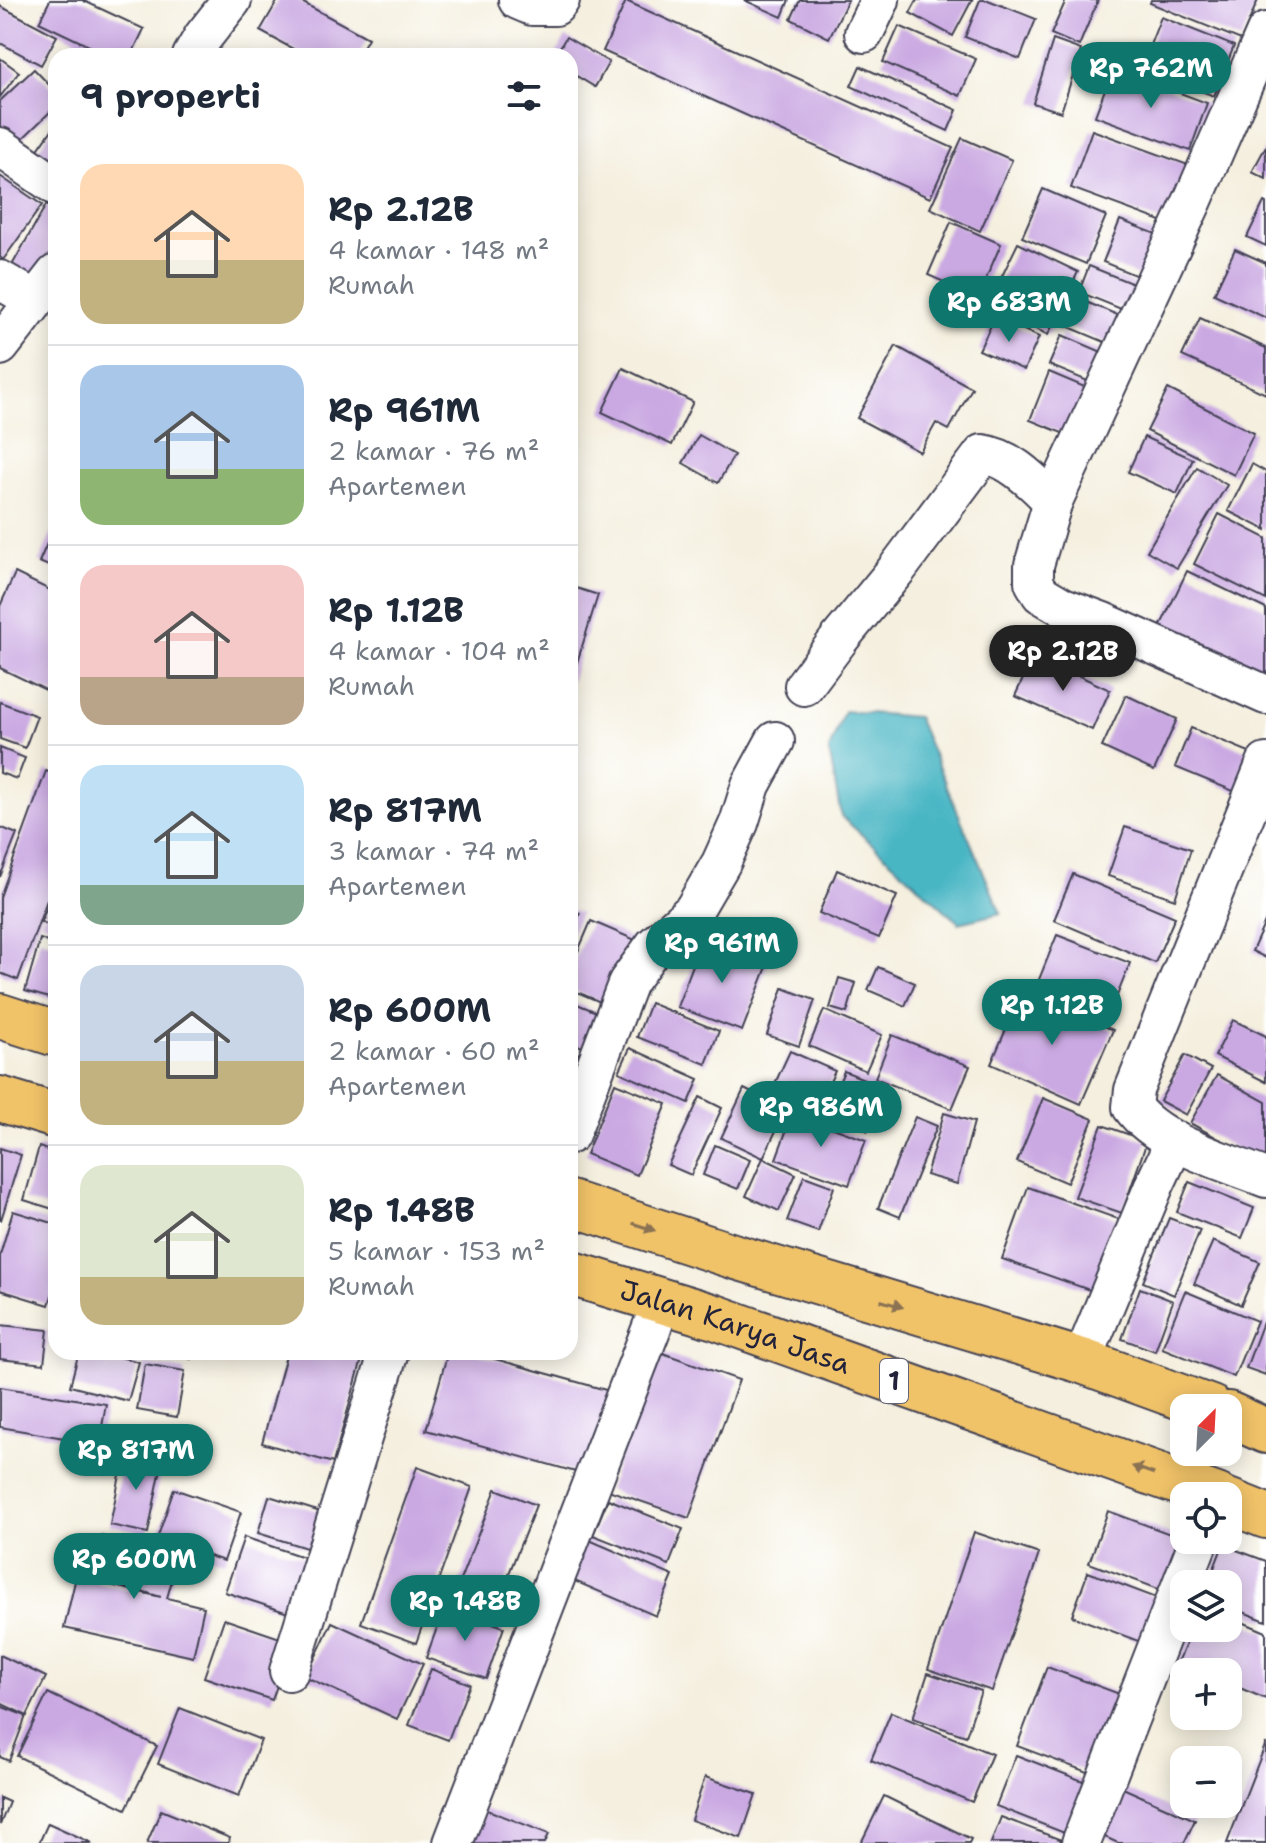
<!DOCTYPE html>
<html lang="id">
<head>
<meta charset="utf-8">
<style>
	body { margin:0; font-family:"Shantell Sans",sans-serif; background:#f2f2f3; color:#1f2937; height:100vh; display:flex; flex-direction:column; font-size:30px; white-space:nowrap }
	* { box-sizing:border-box; margin:0 }
	p { font-size:26px; color:#747a83 }
	.icon { flex:none; width:44px; height:44px; fill:none; stroke:currentColor; stroke-width:2; stroke-linecap:round; stroke-linejoin:round }
	.map { position:relative; flex:1; overflow:hidden }
	.sheet { position:absolute; left:48px; top:48px; width:530px; height:1312px; display:flex; flex-direction:column; background:#fff; border-radius:24px; box-shadow:0 4px 20px #0003 }
	.sheet>* { flex:none }
	.needle { width:52px; rotate:24deg }
	.fabs { position:absolute; left:1170px; top:1394px; display:grid; gap:16px }
	.fabs a { display:grid; place-items:center; width:72px; height:72px; border-radius:16px; background:#fff; box-shadow:0 4px 20px #0003; font-size:40px }
	.price { position:absolute; translate:-50% -68px; padding:0 18px; border-radius:28px; background:#0f766e; color:#fff; font-size:26px; line-height:52px; filter:drop-shadow(0 2px 4px #0008) }
	.price::after { content:''; position:absolute; left:50%; top:48px; width:24px; height:18px; margin-left:-12px; background:inherit; clip-path:polygon(0 0,100% 0,50% 100%) }
	.price.active { background:#222; color:#fff }
	ul { padding:0; list-style:none }
	li { display:flex; align-items:center; gap:24px; height:200px; padding:0 32px }
	li+li { border-top:2px solid #e0e1e3 }
	li span { display:grid; place-items:center; flex:none; width:224px; height:160px; border-radius:24px; color:#555 }
	li>.icon { margin-inline-start:auto }
	span .icon { width:96px; height:96px; fill:#fffc; stroke-width:1 }
	li b { font-size:34px }
	h2 { display:flex; justify-content:space-between; align-items:center; height:96px; padding:0 32px; font-size:34px }
	.map>svg:first-child { display:block }
	.water { fill:#49b6c4; stroke:#366c80; stroke-width:2 }
	.building { fill:#caa9e2 }
	.lines { fill:none; stroke-linecap:round; stroke-linejoin:round }
	.minor-casing { stroke:#424153; stroke-width:42 }
	.highway-casing { stroke:#424153; stroke-width:48 }
	.minor { stroke:#fff; stroke-width:38 }
	.highway { stroke:#f1c369; stroke-width:44 }
	.oneway { fill:#8a7252 }
	.labels { text-anchor:middle; stroke-width:6; stroke-linejoin:round; paint-order:stroke }
	.shield { fill:#fff; stroke:#646476; stroke-width:2 }
	.shield-label { font-size:26px; font-weight:bold; fill:#22223b }
	.street-label { font-size:28px; fill:#22223b; stroke:#fff }
</style>
</head>
<body>
<div class="map">
<svg width="1266" height="1843" viewBox="0 0 1266 1843">
	<rect width="100%" height="100%" fill="#fff"/>
	<filter id="ink" filterUnits="userSpaceOnUse"><feTurbulence type="fractalNoise" baseFrequency=".0125" numOctaves="2"/><feDisplacementMap in="SourceGraphic" scale="16" xChannelSelector="R" yChannelSelector="G"/><feConvolveMatrix kernelMatrix="1 2 1 2 8 2 1 2 1" color-interpolation-filters="sRGB"/></filter>
	<filter id="wash" filterUnits="userSpaceOnUse"><feTurbulence type="fractalNoise" baseFrequency=".006" numOctaves="4" result="noise"/><feDisplacementMap in="SourceGraphic" scale="32" xChannelSelector="R" yChannelSelector="G"/><feGaussianBlur stdDeviation="1.8" result="paint"/><feColorMatrix in="noise" values="0 0 0 0 0 0 0 0 0 0 0 0 0 0 0 0 0 1.4 0 .05"/><feComposite in="paint" operator="in"/></filter>
	<g filter="url(#wash)">
		<rect width="100%" height="100%" fill="#f4efde"/>
		<!-- water -->
		<polygon class="water" points="844,711 917,717 1001,913 959,923 841,816 829,750"/>
		<g id="blocks">
			<!-- building -->
			<g class="building">
				<polygon points="50,0 82,0 144,29 131,56 110,56 39,22"/>
				<polygon points="278,0 298,0 368,38 358,56 306,56 260,31"/>
				<polygon points="744,0 789,0 782,17"/>
				<polygon points="800,0 848,0 829,38 791,19"/>
				<polygon points="917,0 972,0 953,36 910,13"/>
				<polygon points="980,0 988,0 1036,19 1020,59 965,37"/>
				<polygon points="1066,0 1098,0 1079,46 1051,34"/>
				<polygon points="1151,0 1258,0 1241,40 1150,3"/>
				<polygon points="626,1 953,148 930,198 603,51"/>
				<polygon points="0,6 57,36 41,65 0,43"/>
				<polygon points="1161,17 1234,46 1214,96 1141,68"/>
				<polygon points="899,26 976,59 960,96 883,62"/>
				<polygon points="566,37 609,62 595,87 570,72 570,56 555,56"/>
				<polygon points="1053,40 1081,50 1061,112 1033,103"/>
				<polygon points="0,58 19,72 0,97"/>
				<polygon points="860,66 957,110 948,131 851,86"/>
				<polygon points="1113,68 1207,103 1190,151 1095,116"/>
				<polygon points="34,69 56,92 56,106 17,144 0,126 0,101"/>
				<polygon points="56,124 56,164 37,151"/>
				<polygon points="1092,130 1191,166 1169,224 1071,188"/>
				<polygon points="962,138 1012,160 980,231 930,208"/>
				<polygon points="1266,146 1266,179 1252,172"/>
				<polygon points="0,176 42,205 3,260 0,257"/>
				<polygon points="1043,189 1106,216 1086,264 1022,237"/>
				<polygon points="1264,202 1266,203 1266,246 1247,237"/>
				<polygon points="46,205 56,210 56,254 38,286 10,269"/>
				<polygon points="1120,220 1169,239 1152,282 1103,262"/>
				<polygon points="951,222 1001,244 978,297 928,275"/>
				<polygon points="1018,243 1078,272 1048,335 988,305"/>
				<polygon points="1235,249 1266,263 1266,318 1214,294"/>
				<polygon points="1089,266 1141,287 1131,313 1079,292"/>
				<polygon points="1069,295 1130,320 1119,348 1057,322"/>
				<polygon points="995,317 1039,337 1024,370 979,350"/>
				<polygon points="1200,318 1266,348 1266,394 1182,356"/>
				<polygon points="1062,335 1109,355 1097,385 1049,365"/>
				<polygon points="896,346 972,388 949,430 936,423 920,452 857,418"/>
				<polygon points="623,368 693,402 672,445 602,412"/>
				<polygon points="1049,372 1087,388 1067,435 1030,420"/>
				<polygon points="1168,389 1254,433 1234,475 1147,431"/>
				<polygon points="699,435 734,455 718,483 683,463"/>
				<polygon points="1144,437 1193,459 1177,494 1128,472"/>
				<polygon points="1252,464 1266,472 1266,530 1228,511"/>
				<polygon points="1197,467 1227,485 1177,568 1147,551"/>
				<polygon points="1219,514 1266,538 1266,600 1194,564"/>
				<polygon points="56,523 56,569 39,562"/>
				<polygon points="1187,571 1266,609 1266,679 1160,627"/>
				<polygon points="15,573 56,593 56,695 0,668 0,606"/>
				<polygon points="570,586 598,595 571,682 570,682"/>
				<polygon points="1034,655 1110,690 1092,730 1015,696"/>
				<polygon points="1126,695 1177,719 1154,771 1102,747"/>
				<polygon points="0,702 37,716 25,748 0,739"/>
				<polygon points="1191,728 1254,754 1238,793 1175,767"/>
				<polygon points="0,748 25,758 17,779 0,773"/>
				<polygon points="46,771 56,775 56,875 18,980 0,973 0,897"/>
				<polygon points="0,827 17,834 0,877"/>
				<polygon points="1125,827 1191,849 1175,899 1108,876"/>
				<polygon points="837,870 897,896 879,938 819,913"/>
				<polygon points="1073,874 1175,917 1155,963 1054,920"/>
				<polygon points="56,884 56,928 41,922"/>
				<polygon points="570,910 580,913 570,938"/>
				<polygon points="1266,920 1266,958 1252,951"/>
				<polygon points="591,921 640,942 612,1007 570,989 570,970"/>
				<polygon points="1057,935 1130,963 1109,1016 1036,987"/>
				<polygon points="40,939 56,944 56,1000 25,991"/>
				<polygon points="703,939 768,964 742,1031 677,1007"/>
				<polygon points="878,967 915,983 905,1006 868,990"/>
				<polygon points="839,978 856,983 847,1013 830,1008"/>
				<polygon points="783,988 815,1000 799,1046 767,1035"/>
				<polygon points="1023,990 1113,1030 1081,1104 991,1064"/>
				<polygon points="570,1001 606,1016 592,1051 570,1042"/>
				<polygon points="650,1003 719,1031 706,1064 637,1037"/>
				<polygon points="824,1010 882,1035 866,1071 809,1046"/>
				<polygon points="1233,1020 1266,1036 1266,1082 1215,1056"/>
				<polygon points="892,1035 970,1066 952,1109 875,1078"/>
				<polygon points="630,1048 699,1079 689,1103 619,1072"/>
				<polygon points="570,1050 593,1060 570,1116"/>
				<polygon points="790,1051 835,1071 815,1114 770,1094"/>
				<polygon points="1185,1055 1211,1069 1186,1115 1160,1101"/>
				<polygon points="844,1071 887,1088 868,1131 826,1113"/>
				<polygon points="1217,1075 1266,1102 1266,1165 1190,1123"/>
				<polygon points="615,1083 667,1104 637,1175 586,1154"/>
				<polygon points="744,1089 786,1110 763,1158 721,1138"/>
				<polygon points="700,1097 722,1108 691,1175 668,1165"/>
				<polygon points="1043,1098 1093,1119 1067,1183 1017,1162"/>
				<polygon points="793,1113 866,1140 849,1185 776,1159"/>
				<polygon points="944,1113 974,1122 957,1184 926,1175"/>
				<polygon points="915,1117 937,1126 900,1217 878,1208"/>
				<polygon points="1102,1125 1147,1141 1122,1213 1075,1197"/>
				<polygon points="715,1145 750,1160 738,1189 703,1175"/>
				<polygon points="39,1147 56,1153 56,1199 53,1209 24,1200"/>
				<polygon points="0,1148 21,1155 1,1220 0,1220"/>
				<polygon points="763,1158 796,1174 779,1211 746,1196"/>
				<polygon points="804,1176 834,1187 818,1232 787,1221"/>
				<polygon points="1189,1182 1254,1208 1242,1238 1177,1212"/>
				<polygon points="1028,1187 1124,1221 1098,1293 1002,1259"/>
				<polygon points="13,1211 56,1224 56,1283 49,1305 0,1290 0,1255"/>
				<polygon points="1169,1218 1200,1230 1174,1295 1143,1282"/>
				<polygon points="1213,1241 1260,1262 1241,1305 1194,1284"/>
				<polygon points="1140,1288 1173,1301 1155,1351 1122,1339"/>
				<polygon points="1185,1291 1257,1321 1234,1377 1162,1348"/>
				<polygon points="1266,1314 1266,1375 1246,1368"/>
				<polygon points="0,1325 48,1330 44,1364 0,1359"/>
				<polygon points="657,1351 739,1380 689,1518 608,1490"/>
				<polygon points="79,1352 101,1352 139,1362 128,1401 70,1386"/>
				<polygon points="166,1352 193,1352 191,1359"/>
				<polygon points="287,1352 364,1352 333,1463 262,1443"/>
				<polygon points="448,1352 470,1352 613,1392 590,1476 426,1430"/>
				<polygon points="145,1364 185,1371 177,1417 137,1410"/>
				<polygon points="0,1387 106,1404 99,1444 0,1427"/>
				<polygon points="125,1450 163,1458 148,1533 110,1525"/>
				<polygon points="417,1467 472,1487 416,1643 361,1623"/>
				<polygon points="174,1489 241,1512 224,1561 157,1539"/>
				<polygon points="496,1489 536,1505 493,1614 453,1598"/>
				<polygon points="269,1496 327,1514 316,1551 258,1533"/>
				<polygon points="608,1499 683,1529 669,1565 593,1535"/>
				<polygon points="1108,1511 1184,1539 1169,1593 1089,1563"/>
				<polygon points="974,1532 1039,1554 992,1691 928,1669"/>
				<polygon points="101,1536 178,1559 167,1598 204,1607 193,1657 64,1628 76,1577 161,1597 89,1575"/>
				<polygon points="580,1536 673,1576 656,1616 563,1576"/>
				<polygon points="244,1537 309,1559 291,1614 225,1592"/>
				<polygon points="1223,1545 1266,1561 1266,1621 1228,1606 1228,1584 1208,1584"/>
				<polygon points="1088,1572 1162,1600 1146,1644 1072,1616"/>
				<polygon points="445,1606 504,1627 486,1679 426,1658"/>
				<polygon points="1228,1616 1266,1632 1266,1699 1228,1683 1228,1672 1202,1672 1178,1662 1193,1628 1228,1628"/>
				<polygon points="224,1619 292,1642 272,1700 204,1677"/>
				<polygon points="332,1622 423,1664 397,1719 306,1677"/>
				<polygon points="0,1655 46,1677 27,1716 0,1703"/>
				<polygon points="1047,1667 1125,1696 1095,1775 1017,1746"/>
				<polygon points="431,1669 470,1684 448,1740 409,1725"/>
				<polygon points="928,1673 981,1691 966,1736 913,1718"/>
				<polygon points="48,1693 157,1746 126,1809 17,1756"/>
				<polygon points="0,1706 26,1716 9,1761 0,1757"/>
				<polygon points="180,1708 261,1740 239,1796 158,1764"/>
				<polygon points="891,1712 992,1754 972,1802 871,1760"/>
				<polygon points="1266,1743 1266,1843 1227,1843"/>
				<polygon points="1016,1755 1093,1785 1072,1836 996,1806"/>
				<polygon points="705,1777 756,1794 741,1838 691,1820"/>
				<polygon points="1116,1785 1195,1820 1184,1843 1118,1843 1094,1832"/>
				<polygon points="884,1796 971,1839 969,1843 861,1843"/>
				<polygon points="0,1798 9,1802 0,1825"/>
				<polygon points="485,1809 549,1834 545,1843 472,1843"/>
				<polygon points="161,1810 230,1838 228,1843 147,1843"/>
				<polygon points="1001,1817 1069,1843 991,1843"/>
				<polygon points="48,1823 92,1843 39,1843"/>
			</g>
		</g>
	</g>
	<g filter="url(#ink)">
		<use href="#blocks" fill-opacity="0" stroke="#424153" stroke-width="2"/>
		<g class="lines">
			<defs>
				<g id="minor">
					<polyline points="518,0 532,6 555,6 560,0"/>
					<polyline points="1266,32 1193,200 1053,501 1034,565 1034,582 1041,594 1063,607 1103,622 1266,695"/>
					<polyline points="864,33 880,0"/>
					<polyline points="192,56 203,37 232,0"/>
					<polyline points="0,147 56,186"/>
					<polyline points="0,280 35,300"/>
					<polyline points="0,346 56,274"/>
					<path d="M804 686 840 638 897 569 983 454C1011 458 1033 482 1053 501"/>
					<path d="M1266 763 1134 1090 1132 1107C1159 1144 1224 1161 1266 1178"/>
					<polyline points="570,1134 628,982 654,946 693,911 721,863 739,823 751,785 775,741"/>
					<polyline points="1082,1361 1154,1186 1175,1141"/>
					<polyline points="289,1671 389,1352"/>
					<polyline points="453,1843 662,1301"/>
					<polyline points="1081,1843 1199,1540"/>
				</g>
				<g id="highway">
					<polyline points="0,1016 56,1034"/>
					<polyline points="0,1099 56,1116"/>
					<polyline points="570,1203 733,1256 1082,1361 1211,1408"/>
					<path id="s1" d="M570 1273 715 1317 1217 1496"/>
					<polyline points="1228,1414 1266,1431"/>
					<polyline points="1228,1501 1266,1516"/>
				</g>
			</defs>
			<!-- minor casing -->
			<use href="#minor" class="minor-casing"/>
			<!-- highway casing -->
			<use href="#highway" class="highway-casing"/>
			<!-- minor -->
			<use href="#minor" class="minor"/>
			<!-- highway -->
			<use href="#highway" class="highway"/>
		</g>
		<!-- one-way arrows -->
		<defs><path id="oneway-solid" d="M-6-.8H1V-3.2L6.5 0L1 3.2V.8H-6Z" transform="scale(2)"/></defs>
		<g class="oneway">
			<use href="#oneway-solid" transform="translate(644 1227) rotate(18)"/>
			<use href="#oneway-solid" transform="translate(892 1304) rotate(17)"/>
			<use href="#oneway-solid" transform="translate(1143 1470) rotate(-161)"/>
		</g>
	</g>
	<g class="labels">
		<!-- shield labels -->
		<rect class="shield" x="880" y="1359" width="28" height="44" rx="6"/>
		<g class="shield-label">
			<text x="894" y="1390">1</text>
		</g>
		<!-- street labels -->
		<g class="street-label">
			<text dy="10" stroke="none"><textPath href="#s1" startOffset="174">Jalan Karya Jasa</textPath></text>
		</g>
	</g>
</svg>
<div class="fabs">
<a><svg class="needle" viewBox="-14 -14 28 28"><path d="M0-13l5 13h-10z" fill="#e53935"/><path d="M0 13l5-13h-10z" fill="#747a83"/></svg></a>
<a><svg class="icon" aria-label="locate" viewBox="0 0 24 24"><circle cx="12" cy="12" r="6"/><path d="M12 2v4M12 18v4M2 12h4M18 12h4"/></svg></a>
<a><svg class="icon" aria-label="layers" viewBox="0 0 24 24"><path d="M12 4l9 5-9 5-9-5zM3 14l9 5 9-5"/></svg></a>
<a>+</a>
<a>−</a>
</div>
<b class="price" style="left:1151px;top:110px">Rp 762M</b>
<b class="price" style="left:1009px;top:344px">Rp 683M</b>
<b class="price active" style="left:1063px;top:693px">Rp 2.12B</b>
<b class="price" style="left:722px;top:985px">Rp 961M</b>
<b class="price" style="left:1052px;top:1047px">Rp 1.12B</b>
<b class="price" style="left:821px;top:1149px">Rp 986M</b>
<b class="price" style="left:136px;top:1492px">Rp 817M</b>
<b class="price" style="left:134px;top:1601px">Rp 600M</b>
<b class="price" style="left:465px;top:1643px">Rp 1.48B</b>
<section class="sheet">
<h2>9 properti<svg class="icon" aria-label="filters" viewBox="0 0 24 24"><path d="M4 7h16M4 17h16"/><circle cx="9" cy="7" r="2"/><circle cx="15" cy="17" r="2"/></svg></h2>
<ul>
<li><span style="background:linear-gradient(#ffd9b3 60%,#c2b280 0)"><svg class="icon" aria-label="home" viewBox="0 0 24 24"><path d="M3 11l9-7 9 7M6 9v11h12V9"/></svg></span><div><b>Rp 2.12B</b><p>4 kamar · 148 m²</p><p>Rumah</p></div></li>
<li><span style="background:linear-gradient(#a9c7e8 65%,#8fb573 0)"><svg class="icon" aria-label="home" viewBox="0 0 24 24"><path d="M3 11l9-7 9 7M6 9v11h12V9"/></svg></span><div><b>Rp 961M</b><p>2 kamar · 76 m²</p><p>Apartemen</p></div></li>
<li><span style="background:linear-gradient(#f6c9c9 70%,#b9a48a 0)"><svg class="icon" aria-label="home" viewBox="0 0 24 24"><path d="M3 11l9-7 9 7M6 9v11h12V9"/></svg></span><div><b>Rp 1.12B</b><p>4 kamar · 104 m²</p><p>Rumah</p></div></li>
<li><span style="background:linear-gradient(#bfe0f5 75%,#7fa58c 0)"><svg class="icon" aria-label="home" viewBox="0 0 24 24"><path d="M3 11l9-7 9 7M6 9v11h12V9"/></svg></span><div><b>Rp 817M</b><p>3 kamar · 74 m²</p><p>Apartemen</p></div></li>
<li><span style="background:linear-gradient(#c9d6e8 60%,#c2b280 0)"><svg class="icon" aria-label="home" viewBox="0 0 24 24"><path d="M3 11l9-7 9 7M6 9v11h12V9"/></svg></span><div><b>Rp 600M</b><p>2 kamar · 60 m²</p><p>Apartemen</p></div></li>
<li><span style="background:linear-gradient(#dfe7d0 70%,#c2b280 0)"><svg class="icon" aria-label="home" viewBox="0 0 24 24"><path d="M3 11l9-7 9 7M6 9v11h12V9"/></svg></span><div><b>Rp 1.48B</b><p>5 kamar · 153 m²</p><p>Rumah</p></div></li>
</ul>
</section>
</div>
</body>
</html>
